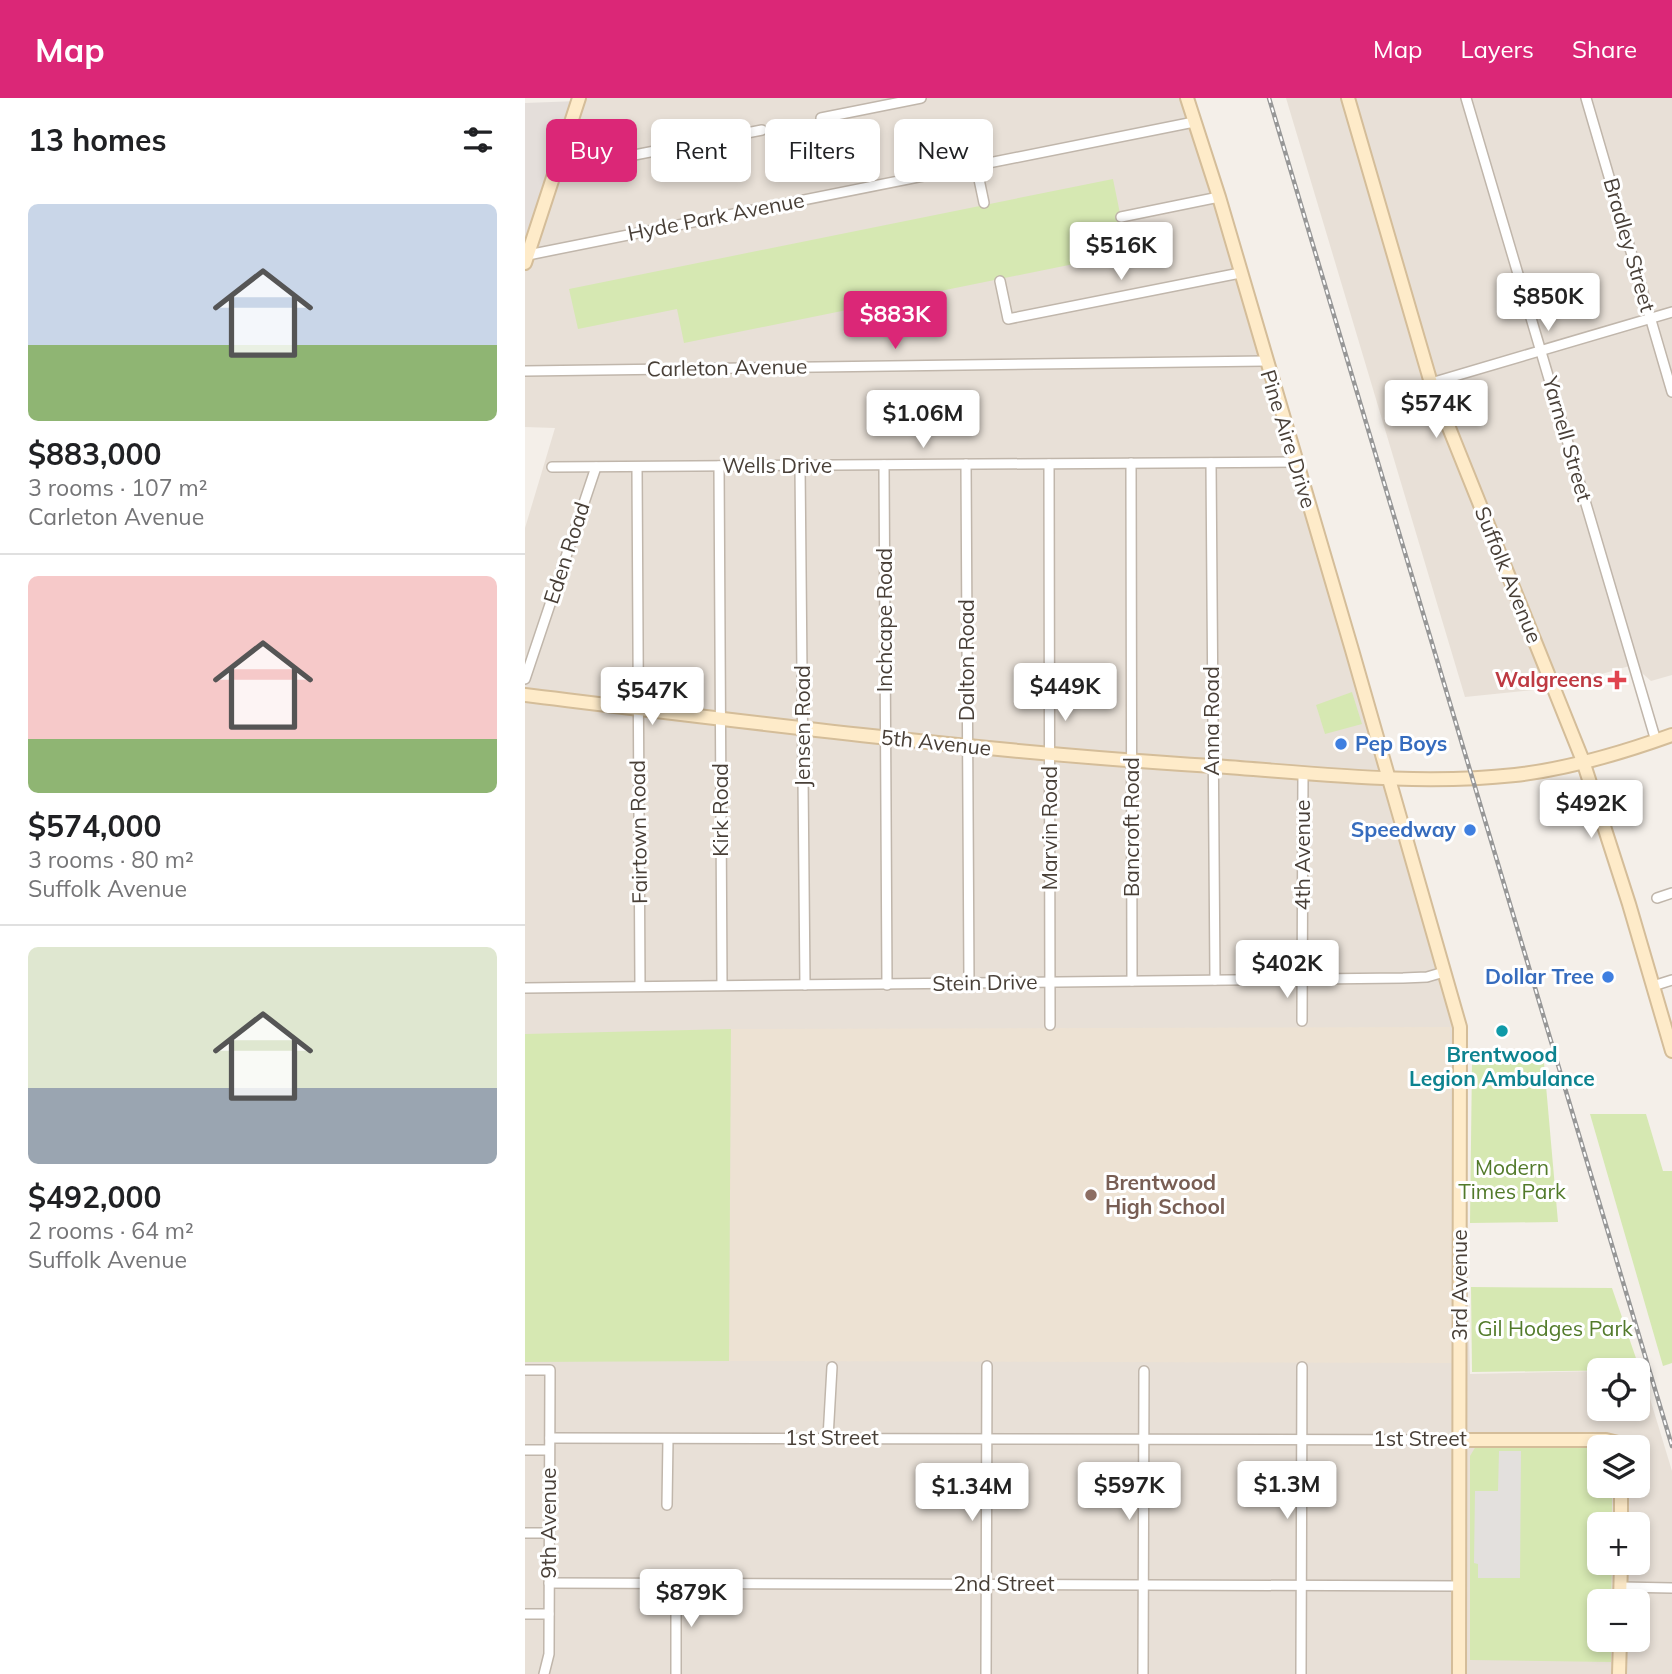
<!DOCTYPE html>
<html lang="en">
<head>
<meta charset="utf-8">
<style>
	body { margin:0; font-family:Mulish,sans-serif; background:#f6f6f6; color:#202124; height:100vh; display:flex; flex-direction:column; font-size:26px; white-space:nowrap }
	* { box-sizing:border-box; margin:0 }
	p { font-size:23px; color:#757577 }
	.icon { flex:none; width:38px; height:38px; fill:none; stroke:currentColor; stroke-width:2; stroke-linecap:round; stroke-linejoin:round }
	.map { position:relative; flex:1; overflow:hidden }
	.panel { display:flex; flex-direction:column; background:#fff; width:525px }
	.panel>* { flex:none }
	.top-card { position:absolute; left:21px; top:21px; width:665px; height:63px; display:flex; gap:14px }
	.tools { position:absolute; left:1062px; top:1260px; display:grid; gap:14px }
	.tools a { display:grid; place-items:center; width:63px; height:63px; border-radius:10px; background:#fff; box-shadow:0 4px 10px #0003; font-size:35px }
	.price { position:absolute; translate:-50% -60px; padding:0 16px; border-radius:7px; background:#fff; color:#222; font-size:23px; line-height:46px; filter:drop-shadow(0 2px 4px #0008) }
	.price::after { content:''; position:absolute; left:50%; top:42px; width:21px; height:16px; margin-left:-10px; background:inherit; clip-path:polygon(0 0,100% 0,50% 100%) }
	.price.current { background:#db2777; color:#fff }
	ul { padding:0; list-style:none }
	li { display:grid; align-content:center; gap:14px; height:371px; padding:0 28px }
	li+li { border-top:2px solid #e0e0e0 }
	li span { display:grid; place-items:center; height:217px; border-radius:10px; color:#555 }
	li>.icon { margin-inline-start:auto }
	span .icon { width:126px; height:126px; fill:#fffc; stroke-width:1 }
	li b { font-size:30px }
	h2 { display:flex; justify-content:space-between; align-items:center; height:84px; padding:0 28px; font-size:30px }
	.pill { padding:0 24px; border-radius:10px; background:#fff; box-shadow:0 4px 10px #0003; font-size:24px; line-height:63px }
	.pill.current { background:#db2777; color:#fff }
	header { display:flex; align-items:center; gap:42px; box-sizing:border-box; height:98px; padding:0 35px; background:#db2777; color:#fff }
	header strong { font-size:33px }
	nav { display:flex; gap:38px; margin-inline-start:auto; font-size:24px }
	main { display:flex; flex:1; min-height:0 }
	.map>svg:first-child { display:block }
	.residential { fill:#e8e0d7; fill-rule:evenodd }
	.industrial { fill:#e4deda }
	.education { fill:#ede2d3 }
	.green { fill:#d6e8b2 }
	.parking { fill:#e3e0dd }
	.lines { fill:none; stroke-linecap:round; stroke-linejoin:round }
	.street-casing { stroke:#c0b6ab; stroke-width:12 }
	.secondary-casing { stroke:#d4bd99; stroke-width:16 }
	.street { stroke:#fff; stroke-width:9 }
	.secondary { stroke:#feebc9; stroke-width:12 }
	.rail-casing { stroke:#979797; stroke-width:4.5 }
	.rail { stroke:#fff; stroke-width:2; stroke-dasharray:5; stroke-linecap:butt }
	.health-dot { fill:#e0444e; stroke:#fff; stroke-width:2.5 }
	.shop-dot { fill:#3f7fe0; stroke:#fff; stroke-width:2.5 }
	.culture-dot { fill:#0f9aa8; stroke:#fff; stroke-width:2.5 }
	.education-dot { fill:#8d6e63; stroke:#fff; stroke-width:2.5 }
	.labels { text-anchor:middle; stroke-width:6; stroke-linejoin:round; paint-order:stroke }
	.street-label { font-size:21px; fill:#483f37; stroke:#fff }
	.health-label { font-size:21px; font-weight:bold; fill:#be3a42; stroke:#fff; text-anchor:end }
	.shop-label { font-size:21px; font-weight:bold; fill:#366cbe; stroke:#fff; text-anchor:end }
	.culture-label { font-size:21px; font-weight:bold; fill:#0d838f; stroke:#fff }
	.park-label { font-size:21px; fill:#527a2a; stroke:#fff }
	.education-label { font-size:21px; font-weight:bold; fill:#785e54; stroke:#fff; text-anchor:start }
</style>
</head>
<body>
<header>
<strong>Map</strong>
<nav><a>Map</a><a>Layers</a><a>Share</a></nav>
</header>
<main>
<section class="panel">
<h2>13 homes<svg class="icon" aria-label="filters" viewBox="0 0 24 24"><path d="M4 7h16M4 17h16"/><circle cx="9" cy="7" r="2"/><circle cx="15" cy="17" r="2"/></svg></h2>
<ul>
<li><span style="background:linear-gradient(#c9d6e8 65%,#8fb573 0)"><svg class="icon" aria-label="home" viewBox="0 0 24 24"><path d="M3 11l9-7 9 7M6 9v11h12V9"/></svg></span><div><b>$883,000</b><p>3 rooms · 107 m²</p><p>Carleton Avenue</p></div></li>
<li><span style="background:linear-gradient(#f6c9c9 75%,#8fb573 0)"><svg class="icon" aria-label="home" viewBox="0 0 24 24"><path d="M3 11l9-7 9 7M6 9v11h12V9"/></svg></span><div><b>$574,000</b><p>3 rooms · 80 m²</p><p>Suffolk Avenue</p></div></li>
<li><span style="background:linear-gradient(#dfe7d0 65%,#9aa5b1 0)"><svg class="icon" aria-label="home" viewBox="0 0 24 24"><path d="M3 11l9-7 9 7M6 9v11h12V9"/></svg></span><div><b>$492,000</b><p>2 rooms · 64 m²</p><p>Suffolk Avenue</p></div></li>
</ul>
</section>
<div class="map">
<svg width="1147" height="1576" viewBox="0 0 1147 1576">
	<rect width="100%" height="100%" fill="#f4efe9"/>
	<!-- residential -->
	<g class="residential">
		<path d="M54 0H661L935 929 945 1276 1074 1273V1311H1113V1272H1091L1116 1271 1147 1373V1576H0V430L30 330 0 329V166ZM1074 1349H1113V1388H1074ZM1074 1426H1113V1465H1074ZM1074 1503H1113V1542H1074Z"/>
		<polygon points="761,0 1147,0 1147,577 1126,583 1108,567 1028,590 940,599"/>
	</g>
	<!-- industrial -->
	<polygon class="industrial" points="53,3 0,166 0,5"/>
	<!-- education -->
	<polygon class="education" points="925,929 927,1265 204,1263 206,931"/>
	<!-- green -->
	<g class="green">
		<polygon points="588,81 603,155 159,245 152,211 53,231 44,191"/>
		<polygon points="827,594 837,626 800,636 791,607"/>
		<polygon points="206,931 204,1263 0,1264 0,936"/>
		<polygon points="947,965 1019,965 1033,1124 945,1125"/>
		<polygon points="1065,1016 1121,1016 1138,1073 1147,1073 1147,1265 1138,1268"/>
		<polygon points="946,1189 1087,1190 1115,1272 947,1274"/>
		<polygon points="951,1348 1086,1349 1074,1349 1074,1388 1087,1388 1087,1426 1074,1426 1074,1465 1087,1465 1086,1503 1074,1503 1074,1542 1086,1542 1086,1564 945,1562 945,1358"/>
	</g>
	<!-- parking -->
	<polygon class="parking" points="974,1353 996,1353 995,1480 953,1480 953,1466 949,1465 950,1393 973,1393"/>
	<g class="lines">
		<defs>
			<g id="street">
				<polyline points="941,0 1131,643"/>
				<polyline points="1061,0 1147,294"/>
				<polyline points="296,20 396,0"/>
				<polyline points="443,29 459,105"/>
				<polyline points="29,78 38,71 237,32"/>
				<polyline points="596,119 694,99"/>
				<polyline points="3,157 669,24"/>
				<polyline points="475,183 483,221 715,175"/>
				<polyline points="0,273 740,263"/>
				<polyline points="906,285 1147,214"/>
				<polyline points="606,365 607,883"/>
				<polyline points="686,365 690,882"/>
				<polyline points="441,366 444,885"/>
				<polyline points="524,366 525,927"/>
				<polyline points="359,367 362,887"/>
				<polyline points="194,368 197,887"/>
				<polyline points="275,368 280,887"/>
				<polyline points="27,369 770,364"/>
				<polyline points="112,369 115,888"/>
				<polyline points="0,581 71,369"/>
				<polyline points="1132,800 1147,795"/>
				<polyline points="1128,888 1147,882"/>
				<polyline points="0,890 878,880 902,879 919,874"/>
				<polyline points="777,923 778,675"/>
				<polyline points="0,1272 25,1272 24,1556 19,1576"/>
				<polyline points="25,1340 935,1342"/>
				<polyline points="303,1340 307,1269"/>
				<polyline points="0,1352 24,1352"/>
				<polyline points="142,1407 143,1341"/>
				<polyline points="0,1435 24,1435"/>
				<polyline points="24,1485 935,1488"/>
				<polyline points="1096,1489 1147,1490"/>
				<polyline points="0,1516 24,1516"/>
				<polyline points="151,1576 151,1486"/>
				<polyline points="461,1576 462,1268"/>
				<polyline points="618,1576 619,1273"/>
				<polyline points="776,1576 777,1269"/>
			</g>
			<g id="secondary">
				<polyline points="662,0 694,99 827,552 935,929 934,1576"/>
				<polyline points="823,0 906,285 1058,663 1104,806 1147,953"/>
				<polyline points="0,165 54,0"/>
				<path d="M0 597C229 625 458 654 688 668 788 675 890 688 990 677 1043 671 1097 655 1147 637"/>
				<polyline points="935,1342 1081,1342 1093,1345 1094,1349"/>
				<polyline points="1096,1426 1096,1388"/>
				<polyline points="1095,1503 1096,1465"/>
				<polyline points="1094,1576 1095,1542"/>
			</g>
		</defs>
		<!-- street casing -->
		<use href="#street" class="street-casing"/>
		<!-- secondary casing -->
		<use href="#secondary" class="secondary-casing"/>
		<!-- street -->
		<use href="#street" class="street"/>
		<!-- secondary -->
		<use href="#secondary" class="secondary"/>
		<defs>
			<polyline id="rail" points="744,0 1147,1348"/>
		</defs>
		<!-- rail casing -->
		<use href="#rail" class="rail-casing"/>
		<!-- rail -->
		<use href="#rail" class="rail"/>
	</g>
	<!-- markers -->
	<path class="health-dot" d="M1088.5 571.5h7v7h7v7h-7v7h-7v-7h-7v-7h7z"/>
	<g class="shop-dot">
		<circle cx="816" cy="646" r="7"/>
		<circle cx="945" cy="732" r="7"/>
		<circle cx="1083" cy="879" r="7"/>
	</g>
	<circle class="culture-dot" cx="977" cy="933" r="7"/>
	<circle class="education-dot" cx="566" cy="1097" r="7"/>
	<g class="labels">
		<!-- street labels -->
		<g class="street-label">
			<text transform="translate(191 119) rotate(-11)" y="7">Hyde Park Avenue</text>
			<text transform="translate(1104 147) rotate(74)" y="7">Bradley Street</text>
			<text transform="translate(202 270) rotate(-1)" y="7">Carleton Avenue</text>
			<text transform="translate(763 341) rotate(73)" y="7">Pine Aire Drive</text>
			<text transform="translate(1042 341) rotate(74)" y="7">Yarnell Street</text>
			<text x="252" y="375">Wells Drive</text>
			<text transform="translate(42 455) rotate(-72)" y="7">Eden Road</text>
			<text transform="translate(983 477) rotate(68)" y="7">Suffolk Avenue</text>
			<text transform="translate(360 522) rotate(-90)" y="7">Inchcape Road</text>
			<text transform="translate(442 562) rotate(-90)" y="7">Dalton Road</text>
			<text transform="translate(687 623) rotate(-90)" y="7">Anna Road</text>
			<text transform="translate(278 628) rotate(-90)" y="7">Jensen Road</text>
			<text transform="translate(411 645) rotate(6)" y="7">5th Avenue</text>
			<text transform="translate(196 712) rotate(-90)" y="7">Kirk Road</text>
			<text transform="translate(607 729) rotate(-90)" y="7">Bancroft Road</text>
			<text transform="translate(525 730) rotate(-90)" y="7">Marvin Road</text>
			<text transform="translate(114 734) rotate(-91)" y="7">Fairtown Road</text>
			<text transform="translate(778 757) rotate(-90)" y="7">4th Avenue</text>
			<text transform="translate(460 885) rotate(-1)" y="7">Stein Drive</text>
			<text transform="translate(935 1187) rotate(-90)" y="7">3rd Avenue</text>
			<text x="307" y="1347">1st Street</text>
			<text x="895" y="1348">1st Street</text>
			<text transform="translate(24 1425) rotate(-90)" y="7">9th Avenue</text>
			<text x="479" y="1493">2nd Street</text>
		</g>
		<!-- health labels -->
		<g class="health-label">
			<text x="1078" y="589">Walgreens</text>
		</g>
		<!-- shop labels -->
		<g class="shop-label">
			<text x="830" y="653" text-anchor="start">Pep Boys</text>
			<text x="931" y="739">Speedway</text>
			<text x="1069" y="886">Dollar Tree</text>
		</g>
		<!-- culture labels -->
		<g class="culture-label">
			<text x="977" y="964">Brentwood<tspan x="977" dy="24">Legion Ambulance</tspan></text>
		</g>
		<!-- park labels -->
		<g class="park-label">
			<text x="987" y="1077">Modern<tspan x="987" dy="24">Times Park</tspan></text>
			<text x="1030" y="1238">Gil Hodges Park</text>
		</g>
		<!-- education labels -->
		<g class="education-label">
			<text x="580" y="1092">Brentwood<tspan x="580" dy="24">High School</tspan></text>
		</g>
	</g>
</svg>
<div class="tools">
<a><svg class="icon" aria-label="locate" viewBox="0 0 24 24"><circle cx="12" cy="12" r="6"/><path d="M12 2v4M12 18v4M2 12h4M18 12h4"/></svg></a>
<a><svg class="icon" aria-label="layers" viewBox="0 0 24 24"><path d="M12 4l9 5-9 5-9-5zM3 14l9 5 9-5"/></svg></a>
<a>+</a>
<a>−</a>
</div>
<b class="price" style="left:596px;top:184px">$516K</b>
<b class="price" style="left:1023px;top:235px">$850K</b>
<b class="price current" style="left:370px;top:253px">$883K</b>
<b class="price" style="left:911px;top:342px">$574K</b>
<b class="price" style="left:398px;top:352px">$1.06M</b>
<b class="price" style="left:540px;top:625px">$449K</b>
<b class="price" style="left:127px;top:629px">$547K</b>
<b class="price" style="left:1066px;top:742px">$492K</b>
<b class="price" style="left:762px;top:902px">$402K</b>
<b class="price" style="left:762px;top:1423px">$1.3M</b>
<b class="price" style="left:604px;top:1424px">$597K</b>
<b class="price" style="left:447px;top:1425px">$1.34M</b>
<b class="price" style="left:166px;top:1531px">$879K</b>
<div class="top-card">
<a class="pill current">Buy</a>
<a class="pill">Rent</a>
<a class="pill">Filters</a>
<a class="pill">New</a>
</div>
</div>
</main>
</body>
</html>
